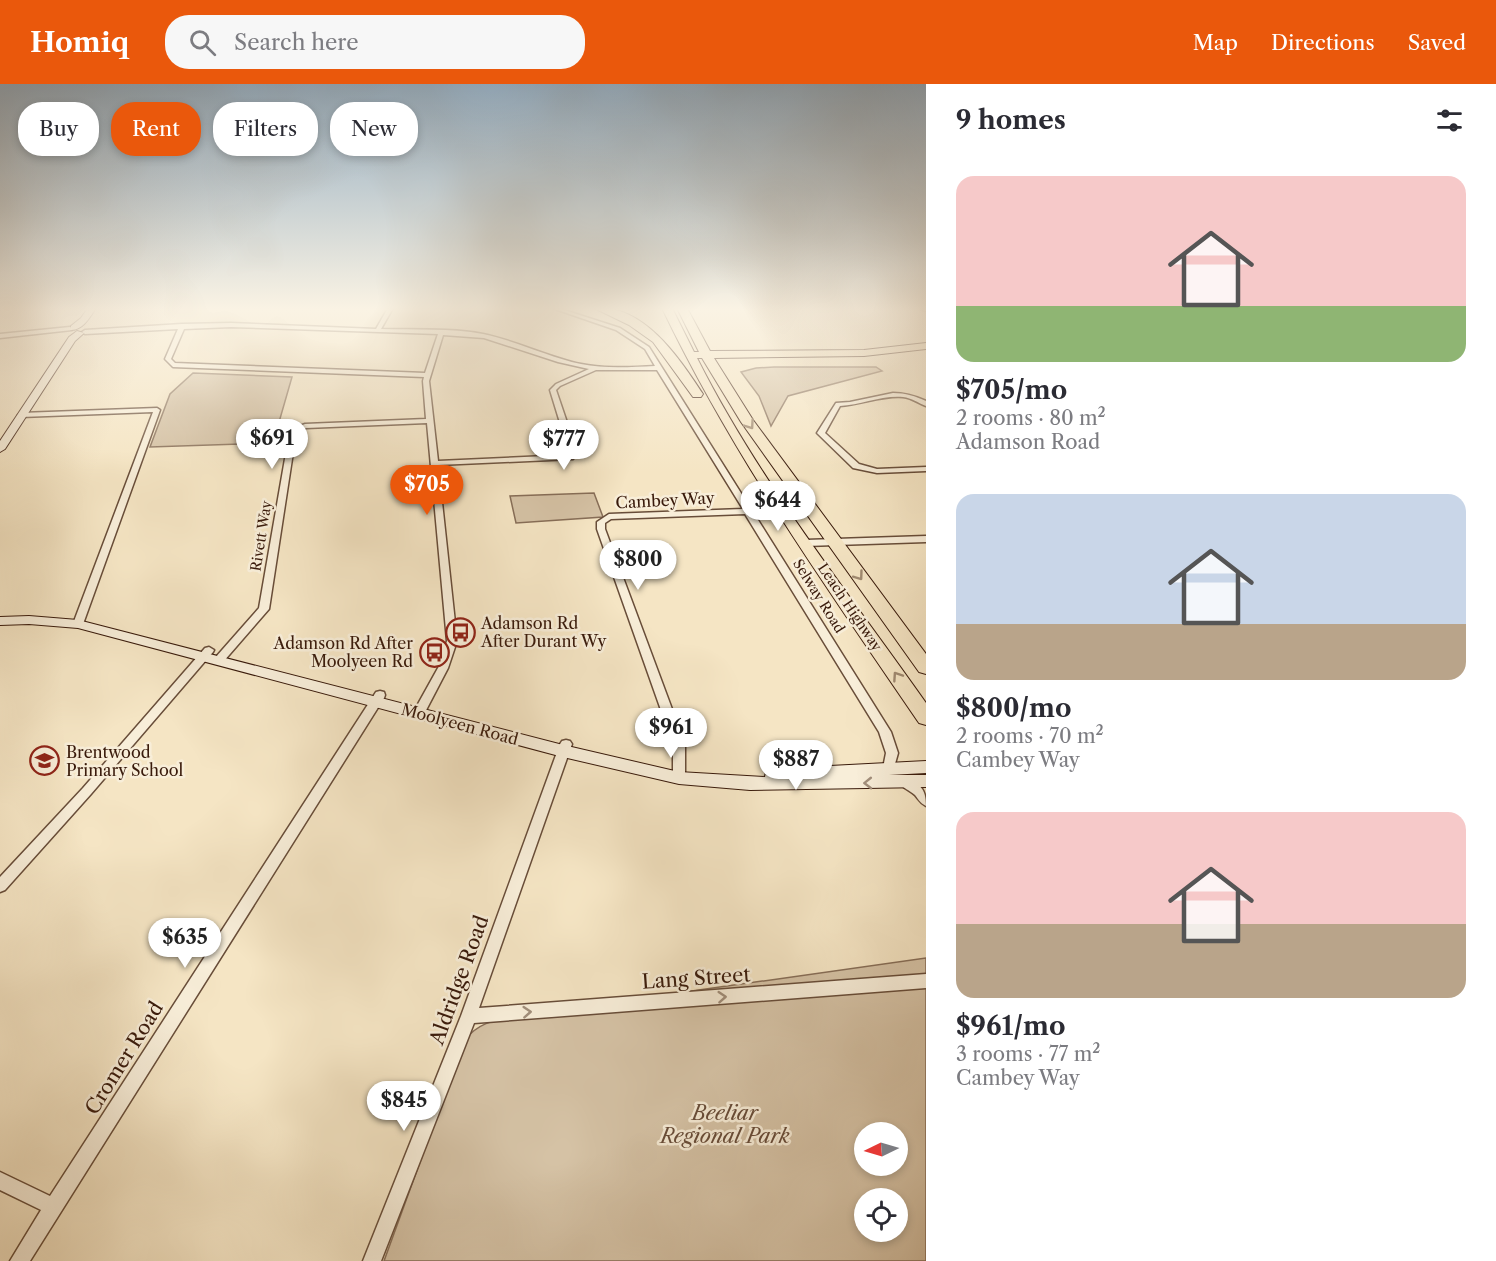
<!DOCTYPE html>
<html lang="en">
<head>
<meta charset="utf-8">
<style>
	body { margin:0; font-family:"Libre Caslon Text",serif; background:#f7f7f7; color:#2b2b33; height:100vh; display:flex; flex-direction:column; font-size:22px; white-space:nowrap }
	* { box-sizing:border-box; margin:0 }
	p { font-size:20px; color:#7c7c81 }
	.icon { flex:none; width:33px; height:33px; fill:none; stroke:currentColor; stroke-width:2; stroke-linecap:round; stroke-linejoin:round }
	.map { position:relative; flex:1; overflow:hidden }
	.panel { display:flex; flex-direction:column; background:#fff; width:570px }
	.panel>* { flex:none }
	.top-card { position:absolute; left:18px; top:18px; width:570px; height:54px; display:flex; gap:12px }
	.needle { width:39px; rotate:265deg }
	.fabs { position:absolute; left:854px; top:1038px; display:grid; gap:12px }
	.fabs a { display:grid; place-items:center; width:54px; height:54px; border-radius:50%; background:#fff; box-shadow:0 3px 9px #0003; font-size:30px }
	.price { position:absolute; translate:-50% -51px; padding:0 14px; border-radius:21px; background:#fff; color:#222; font-size:20px; line-height:39px; filter:drop-shadow(0 2px 3px #0008) }
	.price::after { content:''; position:absolute; left:50%; top:36px; width:18px; height:14px; margin-left:-9px; background:inherit; clip-path:polygon(0 0,100% 0,50% 100%) }
	.price.active { background:#ea580c; color:#fff }
	ul { padding:0; list-style:none }
	li { display:grid; align-content:center; gap:12px; height:318px; padding:0 30px }
	li span { display:grid; place-items:center; height:186px; border-radius:18px; color:#555 }
	li>.icon { margin-inline-start:auto }
	span .icon { width:108px; height:108px; fill:#fffc; stroke-width:1 }
	li b { font-size:26px }
	h2 { display:flex; justify-content:space-between; align-items:center; height:72px; padding:0 30px; font-size:26px }
	.pill { padding:0 21px; border-radius:24px; background:#fff; box-shadow:0 3px 9px #0003; font-size:21px; line-height:54px }
	.pill.active { background:#ea580c; color:#fff }
	header { display:flex; align-items:center; gap:36px; box-sizing:border-box; height:84px; padding:0 30px; background:#ea580c; color:#fff }
	header strong { font-size:28px }
	nav { display:flex; gap:33px; margin-inline-start:auto; font-size:21px }
	.search { width:420px; height:54px; background:#f7f7f7; display:flex; align-items:center; gap:15px; box-sizing:border-box; padding:0 21px; border-radius:24px; color:#7c7c81; font-size:22px }
	main { display:flex; flex:1; min-height:0 }
	.map>svg:first-child { display:block }
	.green { fill:#d5c2a5; stroke:#876e58; stroke-width:1.5; fill-rule:evenodd }
	.lines { fill:none; stroke-linecap:round; stroke-linejoin:round }
	.street-casing { stroke:#684d39; stroke-width:3 }
	.secondary-casing { stroke:#391a0b; stroke-width:2 }
	.highway-casing { stroke:#391a0b; stroke-width:2 }
	.street { fill:#f8eed9; fill-rule:evenodd }
	.secondary { fill:#f8eed9; fill-rule:evenodd }
	.highway { fill:#f5e5c4; fill-rule:evenodd }
	.oneway { stroke:#a08a71 }
	.oneway2 { stroke:#a28f7c }
	.labels { text-anchor:middle; stroke-width:5; stroke-linejoin:round; paint-order:stroke }
	.far-street-label { font-size:14px; fill:#391a0b; stroke:#f8eed9 }
	.street-label { font-size:16px; fill:#391a0b; stroke:#f8eed9 }
	.poi-label { font-size:16px; fill:#391a0b; stroke:#f8eed9; text-anchor:start }
	.near-street-label { font-size:20px; fill:#391a0b; stroke:#f8eed9 }
	.near-park-label { font-size:20px; font-style:italic; fill:#684c39; stroke:#f8eed9 }
</style>
</head>
<body>
<header>
<strong>Homiq</strong>
<div class="search"><svg class="icon" aria-label="search" viewBox="0 0 24 24"><circle cx="10" cy="10" r="6"/><path d="M15 15l6 6"/></svg>Search here</div>
<nav><a>Map</a><a>Directions</a><a>Saved</a></nav>
</header>
<main>
<div class="map">
<svg width="926" height="1177" viewBox="0 0 926 1177">
	<rect width="100%" height="100%" fill="#f5e5c4"/>
	<filter id="stains"><feTurbulence type="fractalNoise" baseFrequency=".00333" numOctaves="4"/><feColorMatrix values="0 0 0 0 .2 0 0 0 0 .09 0 0 0 0 .02 0 0 0 .5 -.17"/></filter>
	<radialGradient id="worn" r=".72"><stop offset=".6" stop-color="#630" stop-opacity="0"/><stop offset="1" stop-color="#630" stop-opacity=".3"/></radialGradient>
	<!-- green -->
	<g class="green">
		<polygon points="774,283 876,283 882,287 788,312 771,342 759,312 741,288 756,284"/>
		<polygon points="193,289 292,293 273,359 150,363 170,310"/>
		<polygon points="594,409 603,433 516,439 510,412"/>
		<path d="M926 874V1177H384L464 957C477 939 495 936 515 932ZM864 1048H897V1082H864ZM864 1114H897V1148H864Z"/>
	</g>
	<g class="lines">
		<defs>
			<g id="street">
				<path d="M388 224H393L381 245C415 246 451 244 483 250 517 257 548 273 581 280 605 285 631 283 655 282L645 265 616 246 552 224H558L620 244 649 263 751 425 754 427 753 428 891 648 898 669 893 687H885L883 684 886 669 879 648 745 430 611 435 605 439V445L685 660V694L683 697H675L673 694V660L597 445V438L609 430 743 425 657 286H596L560 302 556 306 577 368 573 375 438 381 457 557 448 584 423 632 419 633 413 629 438 584 447 557 427 339 306 344 296 349 269 525 223 578H215L214 576 215 574 259 524 290 346 305 340 426 335 423 297 424 293 173 283 165 275 178 245 85 250 82 248 85 246 182 240 231 239 376 245ZM231 243 438 250 425 289 175 279 171 275 184 245ZM443 251 484 254 558 278 589 285 556 300 550 306 569 368 568 371 438 377 429 297Z"/>
				<polygon points="70,243 72,244 72,246 0,254 0,250"/>
				<path d="M893 309C906 309 915 312 926 317V322C918 319 912 314 903 313 882 311 861 321 840 322L825 349 859 380 877 385 926 383V387L877 389 853 384 817 349 836 319 850 318Z"/>
				<polygon points="157,324 160,326 83,540 81,542 75,542 73,540 153,328 21,333 18,331 21,329"/>
				<polygon points="926,452 926,458 806,462 802,459 806,456"/>
				<polygon points="209,563 214,566 213,568 91,710 5,806 0,808 0,793 83,704 205,564"/>
				<polygon points="380,607 384,608 385,611 384,614 30,1177 10,1177 41,1126 0,1106 0,1088 50,1112 376,608"/>
				<polygon points="566,656 570,657 572,660 479,924 926,890 926,904 474,939 381,1177 363,1177 461,932 560,660 562,657"/>
				<path d="M904 693C920 700 926 704 926 722 920 719 919 716 915 711 909 706 903 704 898 698L900 695Z"/>
			</g>
			<g id="secondary">
				<path d="M88 224H96C90 233 83 246 71 246V242L81 234Z"/>
				<polygon points="77,247 84,249 75,257 5,365 0,368 0,357 69,253"/>
				<polygon points="29,532 78,536 563,661 679,688 765,693 766,687 772,685 926,677 926,689 889,691 926,691 926,703 750,706 679,700 563,673 78,544 29,540 0,541 0,533"/>
			</g>
			<g id="highway">
				<path d="M594 224C644 220 679 274 703 310L701 313H693L653 258 629 241Z"/>
				<path d="M662 224H672L694 268H699L677 224H687L710 267 864 266 926 259V265L864 272 714 274 753 336 926 570V590L919 588 741 338 702 274H697C759 397 847 507 926 619V641L919 639C827 504 733 372 662 224Z"/>
				<polygon points="920,224 926,224 926,227 921,226"/>
			</g>
		</defs>
		<!-- street casing -->
		<use href="#street" class="street-casing"/>
		<!-- secondary casing -->
		<use href="#secondary" class="secondary-casing"/>
		<!-- highway casing -->
		<use href="#highway" class="highway-casing"/>
		<!-- street -->
		<use href="#street" class="street"/>
		<!-- secondary -->
		<use href="#secondary" class="secondary"/>
		<!-- highway -->
		<use href="#highway" class="highway"/>
	</g>
	<!-- one-way arrows -->
	<defs><path id="oneway-chevron" d="M-2-3.5L2.5 0L-2 3.5" fill="none" stroke-width="1.6" stroke-linecap="round" stroke-linejoin="round" transform="scale(1.5)"/></defs>
	<g class="oneway">
		<use href="#oneway-chevron" transform="translate(750 341) rotate(55)"/>
		<use href="#oneway-chevron" transform="translate(859 492) rotate(54)"/>
		<use href="#oneway-chevron" transform="translate(897 592) rotate(-124)"/>
	</g>
	<g class="oneway2">
		<use href="#oneway-chevron" transform="translate(868 699) rotate(179)"/>
		<use href="#oneway-chevron" transform="translate(722 913) rotate(-4)"/>
		<use href="#oneway-chevron" transform="translate(527 928) rotate(-4)"/>
	</g>
	<!-- sky -->
	<linearGradient id="sky" x2="0" y2="1"><stop stop-color="#93acc0"/><stop offset="0.58" stop-color="#faf3e4"/><stop offset="1" stop-color="#faf3e4" stop-opacity="0"/></linearGradient>
	<rect width="926" height="388" fill="url(#sky)"/>
	<!-- icons -->
	<defs>
		<symbol id="bus-ring" viewBox="-11 -11 22 22"><circle r="9.5" fill="#f8eed9" stroke="#8f2418" stroke-width="1.5"/><path d="M-5-6H5V4H4V6H2V4H-2V6H-4V4H-5ZM-3.5-4V0h7V-4ZM-3.5 1.2v1.5H-2V1.2ZM2 1.2v1.5H3.5V1.2Z" fill="#8f2418"/></symbol>
		<symbol id="school-ring" viewBox="-11 -11 22 22"><circle r="9.5" fill="#f8eed9" stroke="#8f2418" stroke-width="1.5"/><path d="M0-5L7-2L0 1L-7-2ZM-4 1L0 2.5L4 1V4Q0 6-4 4Z" fill="#8f2418"/></symbol>
	</defs>
	<g fill-rule="evenodd">
		<use href="#bus-ring" x="444" y="532" width="33" height="33"/>
		<use href="#bus-ring" x="418" y="552" width="33" height="33"/>
		<use href="#school-ring" x="28" y="660" width="33" height="33"/>
	</g>
	<g class="labels">
		<!-- far-street labels -->
		<g class="far-street-label">
			<text transform="translate(261 452) rotate(-81)" y="5">Rivett Way</text>
			<text transform="translate(819 512) rotate(58)" y="5">Selway Road</text>
			<text transform="translate(850 523) rotate(56)" y="5">Leach Highway</text>
		</g>
		<!-- street labels -->
		<g class="street-label">
			<text transform="translate(665 416) rotate(-3)" y="6">Cambey Way</text>
			<text transform="translate(460 640) rotate(15)" y="6">Moolyeen Road</text>
		</g>
		<!-- poi labels -->
		<g class="poi-label">
			<text x="481" y="545">Adamson Rd<tspan x="481" dy="18">After Durant Wy</tspan></text>
			<text x="413" y="565" text-anchor="end">Adamson Rd After<tspan x="413" dy="18">Moolyeen Rd</tspan></text>
			<text x="66" y="674">Brentwood<tspan x="66" dy="18">Primary School</tspan></text>
		</g>
		<!-- near-street labels -->
		<g class="near-street-label">
			<text transform="translate(696 894) rotate(-4)" y="7">Lang Street</text>
			<text transform="translate(459 896) rotate(-70)" y="7">Aldridge Road</text>
			<text transform="translate(124 974) rotate(-58)" y="7">Cromer Road</text>
		</g>
		<!-- near-park labels -->
		<g class="near-park-label">
			<text x="725" y="1036">Beeliar<tspan x="725" dy="23">Regional Park</tspan></text>
		</g>
	</g>
	<rect width="100%" height="100%" filter="url(#stains)"/>
	<rect width="100%" height="100%" fill="url(#worn)"/>
</svg>
<div class="fabs">
<a><svg class="needle" viewBox="-14 -14 28 28"><path d="M0-13l5 13h-10z" fill="#e53935"/><path d="M0 13l5-13h-10z" fill="#7c7c81"/></svg></a>
<a><svg class="icon" aria-label="locate" viewBox="0 0 24 24"><circle cx="12" cy="12" r="6"/><path d="M12 2v4M12 18v4M2 12h4M18 12h4"/></svg></a>
</div>
<b class="price" style="left:272px;top:386px">$691</b>
<b class="price" style="left:564px;top:387px">$777</b>
<b class="price active" style="left:427px;top:432px">$705</b>
<b class="price" style="left:778px;top:448px">$644</b>
<b class="price" style="left:638px;top:507px">$800</b>
<b class="price" style="left:671px;top:675px">$961</b>
<b class="price" style="left:796px;top:707px">$887</b>
<b class="price" style="left:185px;top:885px">$635</b>
<b class="price" style="left:404px;top:1048px">$845</b>
<div class="top-card">
<a class="pill">Buy</a>
<a class="pill active">Rent</a>
<a class="pill">Filters</a>
<a class="pill">New</a>
</div>
</div>
<section class="panel">
<h2>9 homes<svg class="icon" aria-label="filters" viewBox="0 0 24 24"><path d="M4 7h16M4 17h16"/><circle cx="9" cy="7" r="2"/><circle cx="15" cy="17" r="2"/></svg></h2>
<ul>
<li><span style="background:linear-gradient(#f6c9c9 70%,#8fb573 0)"><svg class="icon" aria-label="home" viewBox="0 0 24 24"><path d="M3 11l9-7 9 7M6 9v11h12V9"/></svg></span><div><b>$705/mo</b><p>2 rooms · 80 m²</p><p>Adamson Road</p></div></li>
<li><span style="background:linear-gradient(#c9d6e8 70%,#b9a48a 0)"><svg class="icon" aria-label="home" viewBox="0 0 24 24"><path d="M3 11l9-7 9 7M6 9v11h12V9"/></svg></span><div><b>$800/mo</b><p>2 rooms · 70 m²</p><p>Cambey Way</p></div></li>
<li><span style="background:linear-gradient(#f6c9c9 60%,#b9a48a 0)"><svg class="icon" aria-label="home" viewBox="0 0 24 24"><path d="M3 11l9-7 9 7M6 9v11h12V9"/></svg></span><div><b>$961/mo</b><p>3 rooms · 77 m²</p><p>Cambey Way</p></div></li>
</ul>
</section>
</main>
</body>
</html>
